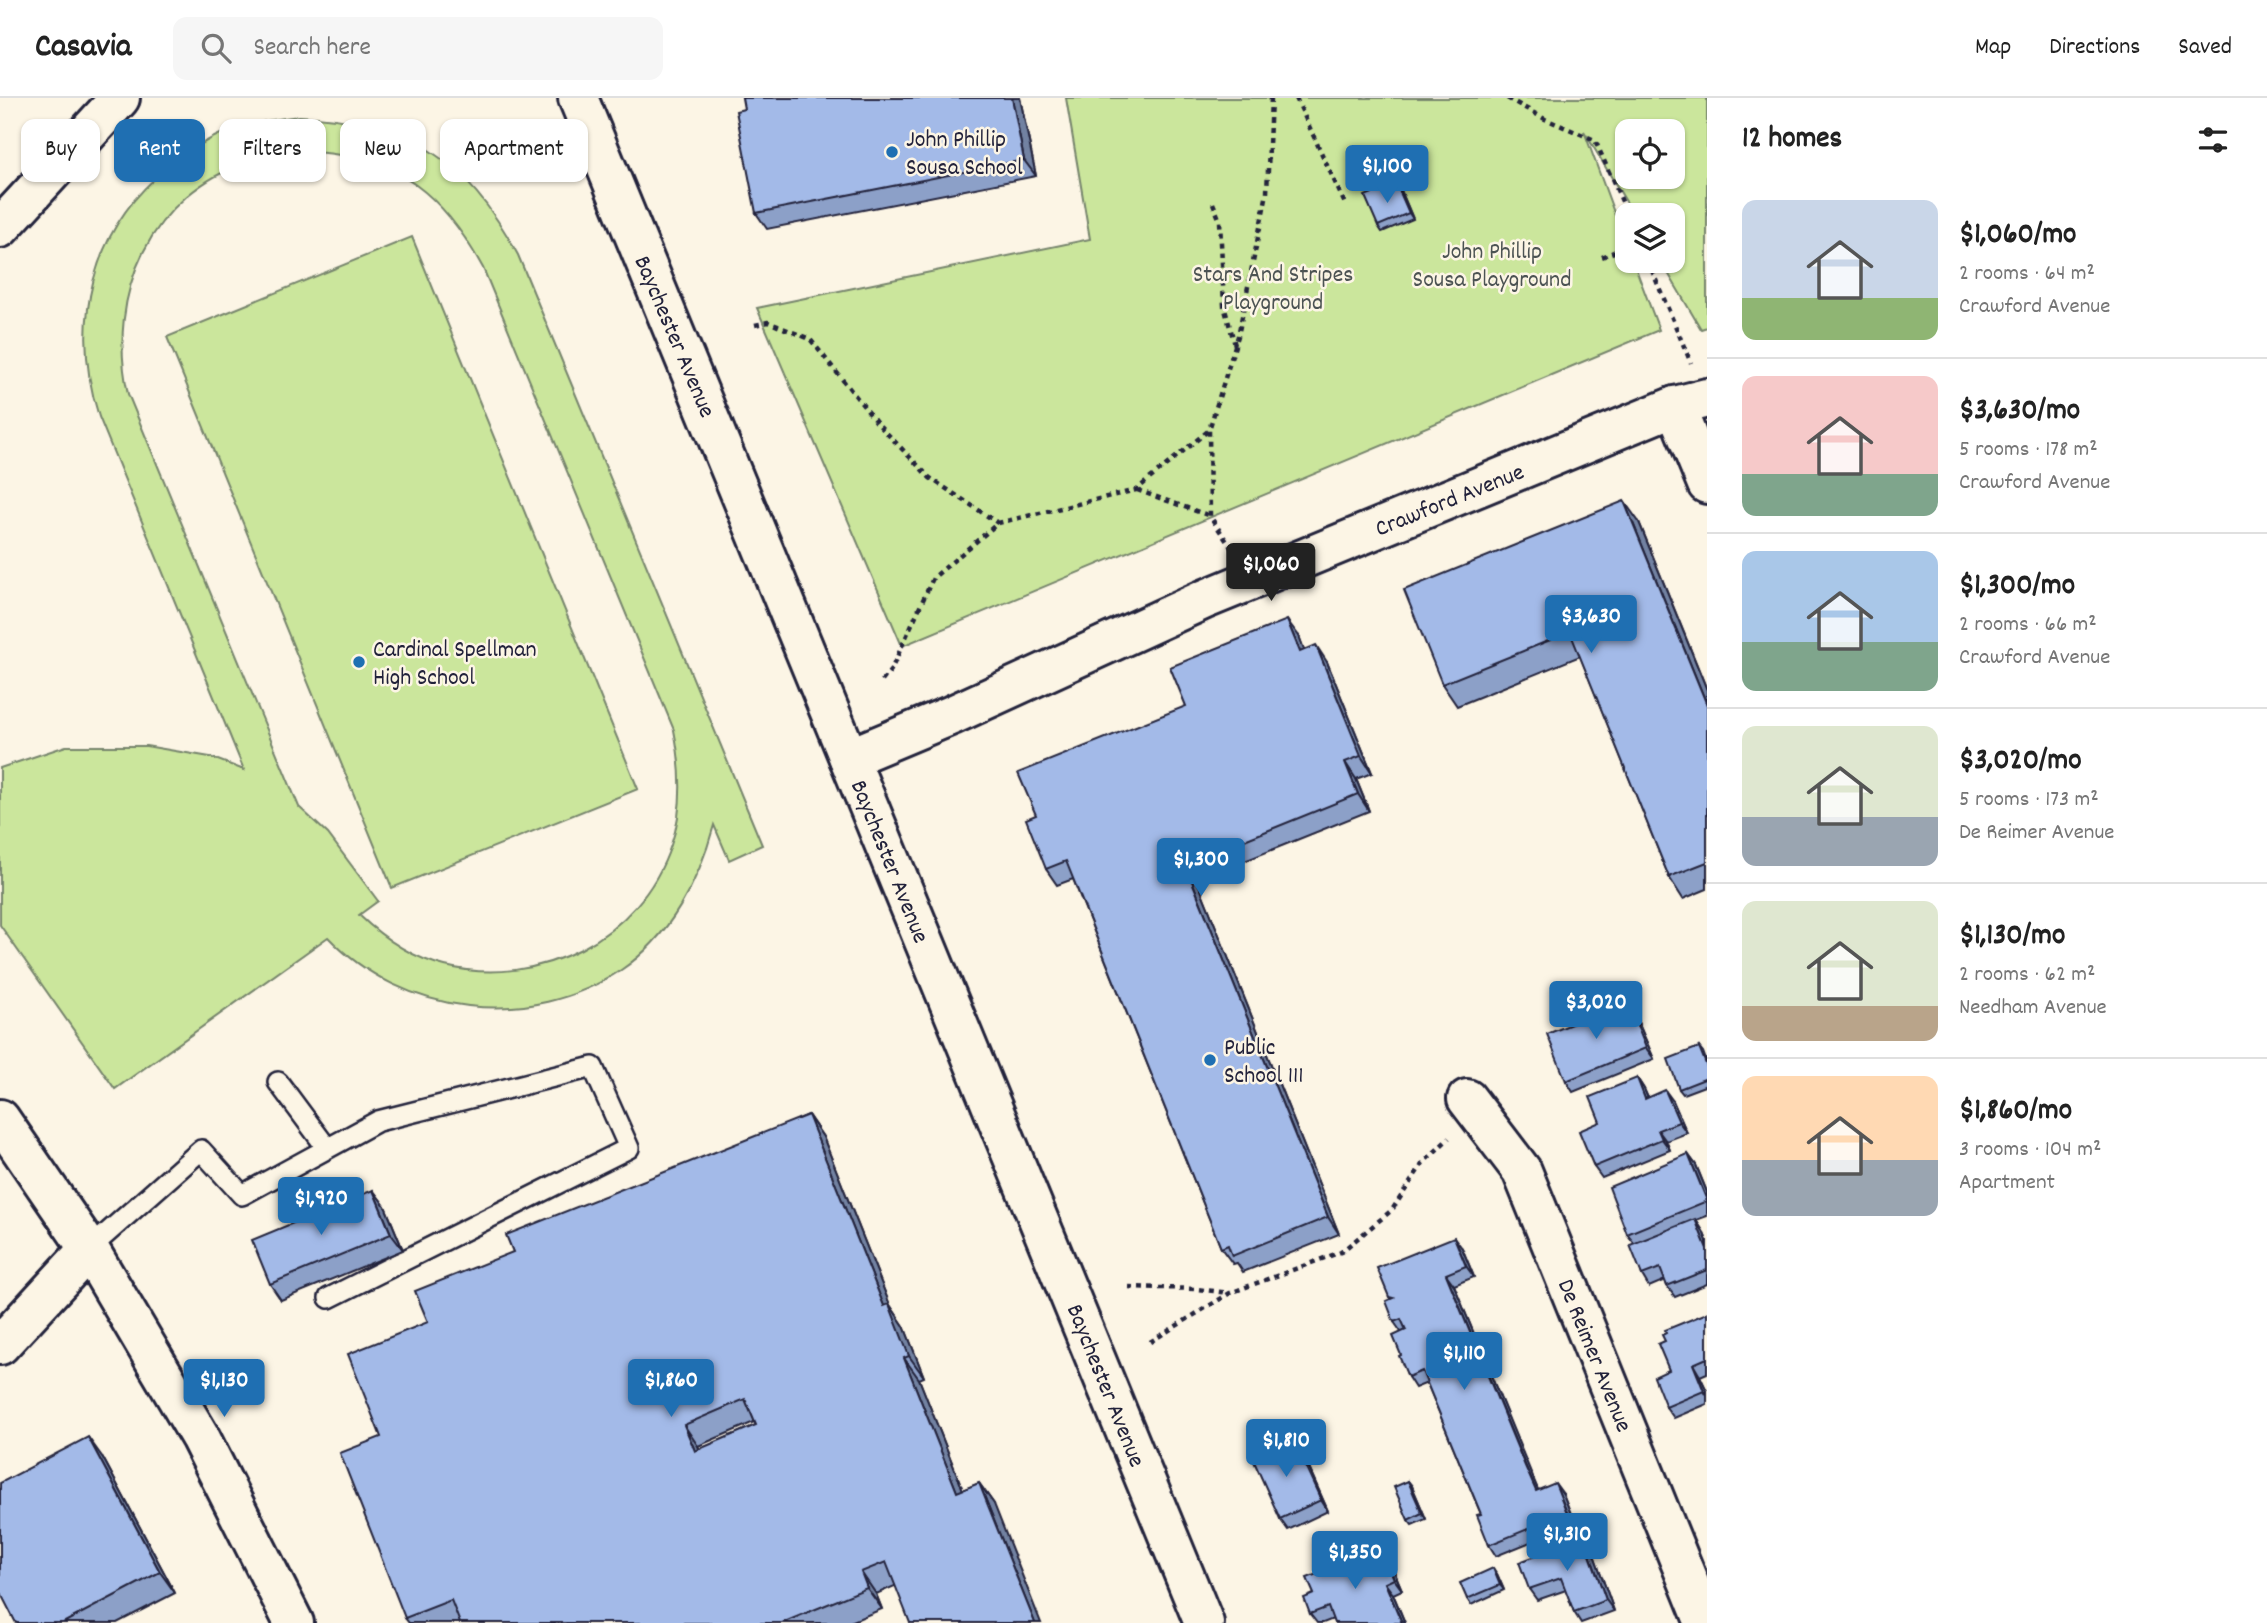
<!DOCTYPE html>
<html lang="en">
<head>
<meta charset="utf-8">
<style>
	body { margin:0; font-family:Dekko,sans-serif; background:#f6f6f6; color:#222; height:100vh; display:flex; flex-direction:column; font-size:26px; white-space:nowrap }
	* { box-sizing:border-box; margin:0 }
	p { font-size:23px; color:#767676 }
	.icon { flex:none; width:38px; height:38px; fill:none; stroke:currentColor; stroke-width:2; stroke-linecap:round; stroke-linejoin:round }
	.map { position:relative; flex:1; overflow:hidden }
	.side { display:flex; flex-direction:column; background:#fff; width:560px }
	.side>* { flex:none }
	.top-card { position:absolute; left:21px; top:21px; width:665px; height:63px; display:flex; gap:14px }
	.fabs { position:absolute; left:1615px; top:21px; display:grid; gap:14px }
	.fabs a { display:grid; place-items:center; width:70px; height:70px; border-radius:14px; background:#fff; box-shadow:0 2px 5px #0004; font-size:35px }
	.price { position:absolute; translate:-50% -60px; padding:0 16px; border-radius:7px; background:#1f6fb2; color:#fff; font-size:23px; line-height:46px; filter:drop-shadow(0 2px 4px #0008) }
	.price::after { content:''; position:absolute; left:50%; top:42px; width:21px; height:16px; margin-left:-10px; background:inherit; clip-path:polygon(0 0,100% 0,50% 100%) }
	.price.on { background:#222; color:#fff }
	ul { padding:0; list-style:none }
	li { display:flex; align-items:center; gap:21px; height:175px; padding:0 35px }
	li+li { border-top:2px solid #e0e0e0 }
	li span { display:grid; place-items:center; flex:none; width:196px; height:140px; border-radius:14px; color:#555 }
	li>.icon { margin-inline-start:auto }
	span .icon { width:84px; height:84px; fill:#fffc; stroke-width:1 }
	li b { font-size:30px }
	h2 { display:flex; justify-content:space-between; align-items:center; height:84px; padding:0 35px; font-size:30px }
	.tag { padding:0 24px; border-radius:14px; background:#fff; box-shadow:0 2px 5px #0004; font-size:24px; line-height:63px }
	.tag.on { background:#1f6fb2; color:#fff }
	header { display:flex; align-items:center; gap:42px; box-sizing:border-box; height:98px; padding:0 35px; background:#fff; border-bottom:2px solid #e0e0e0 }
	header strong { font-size:33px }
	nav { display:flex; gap:38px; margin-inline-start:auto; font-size:24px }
	.search { width:490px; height:63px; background:#f6f6f6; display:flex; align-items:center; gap:18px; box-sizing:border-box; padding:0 24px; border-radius:14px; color:#767676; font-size:26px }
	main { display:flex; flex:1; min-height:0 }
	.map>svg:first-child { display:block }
	.green { fill:#cbe69c; stroke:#76846c; stroke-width:2; fill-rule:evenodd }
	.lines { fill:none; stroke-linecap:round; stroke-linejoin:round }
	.lane-casing { stroke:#22223b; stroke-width:24 }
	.street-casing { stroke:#22223b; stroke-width:44 }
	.secondary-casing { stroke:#22223b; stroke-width:44 }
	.primary-casing { stroke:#22223b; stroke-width:44 }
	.path { stroke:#22223b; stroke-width:4.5; stroke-dasharray:5 5; stroke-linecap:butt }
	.lane { stroke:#fcf5e5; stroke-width:19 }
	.street { stroke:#fcf5e5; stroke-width:38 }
	.secondary { stroke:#fcf5e5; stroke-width:38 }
	.primary { stroke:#fcf5e5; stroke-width:38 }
	.wall { fill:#8ca0c8; stroke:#22223b; stroke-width:2; fill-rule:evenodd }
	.shaded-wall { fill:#7282a2; stroke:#22223b; stroke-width:2 }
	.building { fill:#a3bae8; stroke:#22223b; stroke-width:2; fill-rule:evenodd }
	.poi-dot { fill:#1f6fb2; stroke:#fcf5e5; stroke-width:2.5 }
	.labels { text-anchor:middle; stroke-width:5; stroke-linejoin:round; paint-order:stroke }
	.poi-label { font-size:24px; fill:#22223b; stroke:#fcf5e5; text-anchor:start }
	.park-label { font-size:24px; fill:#4c5353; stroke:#fcf5e5 }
	.street-label { font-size:24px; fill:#22223b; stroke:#fcf5e5 }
</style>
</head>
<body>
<header>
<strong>Casavia</strong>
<div class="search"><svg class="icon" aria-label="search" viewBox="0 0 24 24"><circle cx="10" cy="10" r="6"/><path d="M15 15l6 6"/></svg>Search here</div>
<nav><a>Map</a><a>Directions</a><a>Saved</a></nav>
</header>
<main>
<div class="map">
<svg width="1707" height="1525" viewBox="0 0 1707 1525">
	<rect width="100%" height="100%" fill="#fcf5e5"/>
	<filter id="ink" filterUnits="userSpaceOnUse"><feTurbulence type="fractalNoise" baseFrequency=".0143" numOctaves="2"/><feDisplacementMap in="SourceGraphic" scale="14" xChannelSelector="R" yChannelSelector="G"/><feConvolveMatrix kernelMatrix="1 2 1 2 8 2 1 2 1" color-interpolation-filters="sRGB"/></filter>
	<g filter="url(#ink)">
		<!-- green -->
		<g class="green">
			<path d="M1066 0H1707V229L1701 231 1661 163H1673V117H1634L1584 33 1627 150 1628 163H1633L1659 232 902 548 757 210 1090 141ZM1628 33H1673V79H1628Z"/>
			<path d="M299 18C408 22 467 61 518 157L762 747 729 762 714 727C699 783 670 839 621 872 530 933 403 918 328 839L115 991 0 827V670L66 648H146L210 659 244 672 99 319C70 227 90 132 167 70 187 54 211 38 236 30 257 24 277 21 299 18ZM315 54C400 60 444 98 483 170L674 632C682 671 684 710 671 747 640 840 538 891 445 868 413 860 383 840 359 817L378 803 328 736 299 709 128 296C106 196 150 95 251 63 272 56 293 55 315 54Z"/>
			<polygon points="412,139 638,691 392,790 167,239"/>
		</g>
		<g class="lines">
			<defs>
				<g id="lane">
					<polyline points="278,984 327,1050"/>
					<polyline points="89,1151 201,1052 242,1097 378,1023 593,969 629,1050 329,1200"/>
				</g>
				<g id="street">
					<polyline points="1675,308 1707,386"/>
					<polyline points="849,660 952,617 1203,502 1675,308 1707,300"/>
					<polyline points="1467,1001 1522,1073 1705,1525"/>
					<polyline points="0,1247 89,1151"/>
				</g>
				<g id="secondary">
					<polyline points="0,130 120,0"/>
					<polyline points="0,1021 89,1151 200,1339 294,1525"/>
				</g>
				<polyline id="primary" points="578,0 1204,1525"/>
			</defs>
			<!-- lane casing -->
			<use href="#lane" class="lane-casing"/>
			<!-- street casing -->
			<use href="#street" class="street-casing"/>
			<!-- secondary casing -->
			<use href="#secondary" class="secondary-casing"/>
			<!-- primary casing -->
			<use href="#primary" class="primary-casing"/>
			<!-- path -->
			<g class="path">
				<polyline points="1296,0 1345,106"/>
				<polyline points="1507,0 1545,21 1595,42 1628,117"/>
				<polyline points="1213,105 1220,123 1224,208 1235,247"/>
				<polyline points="1602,159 1628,148"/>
				<polyline points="1648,163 1691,265"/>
				<polyline points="755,227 768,224 810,241 878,326 930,380 998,425"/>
				<polyline points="1137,392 1210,418"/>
				<polyline points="1232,451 1210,418 1209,332 1238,238 1267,95 1271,0"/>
				<polyline points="882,583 891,572 933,480 998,425 1136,392 1209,332"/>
				<polyline points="1129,1189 1197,1191 1229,1195"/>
				<polyline points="1150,1244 1230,1195 1341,1154 1392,1112 1423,1065 1449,1040"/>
			</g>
			<!-- lane -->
			<use href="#lane" class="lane"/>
			<!-- street -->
			<use href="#street" class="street"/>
			<!-- secondary -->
			<use href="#secondary" class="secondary"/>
			<!-- primary -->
			<use href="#primary" class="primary"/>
		</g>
		<!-- wall -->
		<g class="wall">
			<polygon points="1020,0 1036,78 767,131 756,115"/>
			<polygon points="1396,85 1400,90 1413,121 1382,134 1378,128"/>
			<polygon points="1639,424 1707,592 1707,791 1683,801 1669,779 1580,558 1457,608 1442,586"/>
			<polygon points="1299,538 1304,552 1327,564 1372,675 1356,681 1369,713 1197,782 1339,1136 1243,1174 1237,1165 1233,1166 1221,1150 1073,781 1057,787 1046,771 1036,717 1186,608"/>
			<polygon points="1634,915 1654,961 1573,994 1566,983"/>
			<polygon points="1699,949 1703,954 1707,965 1707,987 1683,996 1679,991"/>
			<polygon points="1637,980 1644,991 1648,1000 1673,1003 1687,1035 1666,1043 1670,1052 1602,1080 1594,1069 1600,1024"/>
			<path d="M808 1017 823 1039 890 1207 904 1228 924 1279 919 1281 963 1392 979 1385 994 1406 895 1488 876 1496 882 1511 848 1525H409L405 1520 381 1339 428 1224 513 1154ZM754 1324 756 1327 700 1351 698 1348Z"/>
			<polygon points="1688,1056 1696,1067 1707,1094 1707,1118 1696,1122 1703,1133 1707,1143 1707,1186 1675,1199 1667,1188 1665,1182 1649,1189 1642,1177 1634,1145 1627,1136"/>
			<polygon points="373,1092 385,1108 403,1152 281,1202 270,1186"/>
			<polygon points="1462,1150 1474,1179 1454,1187 1532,1379 1538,1392 1563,1396 1575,1426 1496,1458 1489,1447 1481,1416 1427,1285 1415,1290 1408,1279 1401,1257 1401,1234 1394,1224 1391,1201 1389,1199"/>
			<polygon points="1707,1215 1707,1275 1700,1278 1707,1293 1707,1306 1674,1320 1666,1309 1669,1272 1665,1243"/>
			<polygon points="1293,1341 1301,1352 1328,1413 1288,1432 1280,1421"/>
			<polygon points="103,1360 175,1495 117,1525 16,1525"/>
			<polygon points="1408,1383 1412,1388 1426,1421 1412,1427 1408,1422"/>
			<polygon points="1592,1451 1614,1513 1581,1525 1574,1514 1566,1492 1537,1502 1529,1491"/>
			<polygon points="1389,1461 1402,1492 1393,1496 1405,1525 1334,1525 1333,1521 1323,1525 1317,1525 1310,1516"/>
			<polygon points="1497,1476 1504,1492 1471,1507 1467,1501"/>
		</g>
		<!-- shaded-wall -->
		<g class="shaded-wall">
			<polygon points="1012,0 1020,0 1036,78 1024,62"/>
			<polygon points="1396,85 1400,90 1413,121 1409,115"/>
			<polygon points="1624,403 1639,424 1707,592 1707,607"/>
			<polygon points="1287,522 1299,538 1311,570 1300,554"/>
			<polygon points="1316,547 1327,564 1372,675 1361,658"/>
			<polygon points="1345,664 1356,681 1369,713 1358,696"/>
			<polygon points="1185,766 1197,782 1339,1136 1328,1119"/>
			<polygon points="1627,903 1634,915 1654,961 1646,950"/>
			<polygon points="1637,980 1644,991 1653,1012 1645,1001"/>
			<polygon points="1665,992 1673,1003 1687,1035 1679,1024"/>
			<polygon points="808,1017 823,1039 890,1207 904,1228 924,1279 909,1258 884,1208"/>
			<polygon points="1658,1032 1666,1043 1670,1052 1662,1041"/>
			<polygon points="1688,1056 1696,1067 1707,1094 1707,1102"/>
			<polygon points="373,1092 385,1108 403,1152 391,1136"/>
			<polygon points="1695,1121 1703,1133 1707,1143 1707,1151"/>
			<polygon points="1454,1139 1462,1150 1474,1179 1466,1168"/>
			<polygon points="1446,1176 1454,1187 1543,1404 1536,1393"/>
			<polygon points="904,1260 919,1281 972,1415 957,1394"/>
			<polygon points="1693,1266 1700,1278 1707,1293 1707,1298 1704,1293"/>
			<polygon points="684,1327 698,1348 709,1374 695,1353"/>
			<polygon points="88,1339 103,1360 175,1495 160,1474"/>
			<polygon points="1293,1341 1301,1352 1328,1413 1321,1402"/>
			<polygon points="1408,1383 1412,1388 1426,1421 1422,1415"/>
			<polygon points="979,1385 994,1406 1041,1525 1035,1525"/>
			<polygon points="1555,1385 1563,1396 1575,1426 1567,1415"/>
			<polygon points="1584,1440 1592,1451 1614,1513 1606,1502"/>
			<polygon points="1381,1450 1389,1461 1402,1492 1394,1481"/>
			<polygon points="1493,1470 1497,1476 1504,1492 1500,1487"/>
			<polygon points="861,1474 876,1496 882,1511 867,1490"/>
			<polygon points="1385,1485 1393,1496 1405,1525 1402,1525"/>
		</g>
		<!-- building -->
		<g class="building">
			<polygon points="742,0 1012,0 1024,62 756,115 736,13 744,11"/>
			<polygon points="1396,85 1409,115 1378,128 1365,98"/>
			<polygon points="1624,403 1707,607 1707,764 1669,779 1570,534 1442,586 1404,492"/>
			<polygon points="1287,522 1300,554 1316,547 1361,658 1345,664 1358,696 1185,766 1328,1119 1232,1158 1228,1147 1221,1150 1066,763 1046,771 1026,721 1036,717 1018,675 1186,608 1170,569"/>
			<polygon points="1627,903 1646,950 1566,983 1547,936"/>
			<polygon points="1699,949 1707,969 1707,980 1679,991 1668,961"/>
			<polygon points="1637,980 1645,1001 1665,992 1679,1024 1658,1032 1662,1041 1594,1069 1579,1033 1600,1024 1590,999"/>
			<path d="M808 1017 884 1208 889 1206 909 1258 904 1260 957 1394 979 1385 1035 1525H910L886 1464 861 1474 867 1490 782 1525H460L451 1502 405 1520 340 1355 381 1339 348 1256 428 1224 415 1193 513 1154 506 1137ZM745 1301 756 1327 695 1353 684 1327Z"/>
			<polygon points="1688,1056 1707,1103 1627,1136 1609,1089"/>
			<polygon points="373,1092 391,1136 270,1186 252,1142"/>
			<polygon points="1695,1121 1707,1151 1707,1172 1667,1188 1660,1170 1642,1177 1630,1147"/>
			<polygon points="1454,1139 1466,1168 1446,1176 1525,1368 1536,1393 1555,1385 1567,1415 1489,1447 1477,1417 1481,1416 1422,1273 1408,1279 1399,1258 1401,1257 1393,1238 1406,1232 1401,1221 1394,1224 1386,1203 1393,1200 1389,1199 1377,1170"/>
			<polygon points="1707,1215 1707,1260 1693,1266 1704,1293 1666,1309 1654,1279 1669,1272 1658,1246 1665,1243 1662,1237 1666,1235 1665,1232"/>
			<polygon points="88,1339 160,1474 63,1525 16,1525 0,1494 0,1385"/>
			<polygon points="1293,1341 1321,1402 1280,1421 1252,1359"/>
			<polygon points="1408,1383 1422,1415 1408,1422 1394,1389"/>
			<polygon points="1584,1440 1606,1502 1574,1514 1561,1480 1529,1491 1519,1464"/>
			<polygon points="1381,1450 1394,1481 1385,1485 1402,1525 1334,1525 1328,1509 1310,1516 1304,1500 1314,1496 1307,1480"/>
			<polygon points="1493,1470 1500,1487 1467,1501 1460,1485"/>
		</g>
	</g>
	<!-- markers -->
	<g class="poi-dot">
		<circle cx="892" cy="54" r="7"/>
		<circle cx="359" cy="564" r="7"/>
		<circle cx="1210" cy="962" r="7"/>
	</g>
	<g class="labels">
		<!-- poi labels -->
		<g class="poi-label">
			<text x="906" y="48">John Phillip<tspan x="906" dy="28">Sousa School</tspan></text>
			<text x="373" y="558">Cardinal Spellman<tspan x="373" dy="28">High School</tspan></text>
			<text x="1224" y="956">Public<tspan x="1224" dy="28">School 111</tspan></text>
		</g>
		<!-- park labels -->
		<g class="park-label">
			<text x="1492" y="160">John Phillip<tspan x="1492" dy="28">Sousa Playground</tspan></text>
			<text x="1273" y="183">Stars And Stripes<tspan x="1273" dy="28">Playground</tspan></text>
		</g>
		<!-- street labels -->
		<g class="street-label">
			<text transform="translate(676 238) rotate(67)" y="8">Baychester Avenue</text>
			<text transform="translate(1449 401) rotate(-22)" y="8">Crawford Avenue</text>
			<text transform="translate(891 763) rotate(68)" y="8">Baychester Avenue</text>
			<text transform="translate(1596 1257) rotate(68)" y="8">De Reimer Avenue</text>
			<text transform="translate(1107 1287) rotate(68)" y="8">Baychester Avenue</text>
		</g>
	</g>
</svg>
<div class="fabs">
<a><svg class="icon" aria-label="locate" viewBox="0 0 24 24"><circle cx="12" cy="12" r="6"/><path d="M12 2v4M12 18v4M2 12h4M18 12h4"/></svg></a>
<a><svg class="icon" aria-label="layers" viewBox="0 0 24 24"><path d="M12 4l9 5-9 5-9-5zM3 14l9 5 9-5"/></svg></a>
</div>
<b class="price" style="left:1387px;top:107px">$1,100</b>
<b class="price on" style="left:1271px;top:505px">$1,060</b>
<b class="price" style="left:1591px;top:557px">$3,630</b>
<b class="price" style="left:1201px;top:800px">$1,300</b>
<b class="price" style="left:1596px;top:943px">$3,020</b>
<b class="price" style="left:321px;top:1139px">$1,920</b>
<b class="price" style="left:1464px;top:1294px">$1,110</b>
<b class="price" style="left:224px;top:1321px">$1,130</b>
<b class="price" style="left:671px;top:1321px">$1,860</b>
<b class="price" style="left:1286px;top:1381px">$1,810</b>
<b class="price" style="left:1567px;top:1475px">$1,310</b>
<b class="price" style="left:1355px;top:1493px">$1,350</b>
<div class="top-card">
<a class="tag">Buy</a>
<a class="tag on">Rent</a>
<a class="tag">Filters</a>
<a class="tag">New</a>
<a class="tag">Apartment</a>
</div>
</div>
<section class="side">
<h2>12 homes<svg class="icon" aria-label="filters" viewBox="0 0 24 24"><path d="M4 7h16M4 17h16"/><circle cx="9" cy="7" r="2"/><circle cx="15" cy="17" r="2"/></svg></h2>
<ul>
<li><span style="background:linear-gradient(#c9d6e8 70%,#8fb573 0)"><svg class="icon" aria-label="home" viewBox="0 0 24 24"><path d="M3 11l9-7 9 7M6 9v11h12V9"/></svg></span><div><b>$1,060/mo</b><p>2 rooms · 64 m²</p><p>Crawford Avenue</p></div></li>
<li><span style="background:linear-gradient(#f6c9c9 70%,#7fa58c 0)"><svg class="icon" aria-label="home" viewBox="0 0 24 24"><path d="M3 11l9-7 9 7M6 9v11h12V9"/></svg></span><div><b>$3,630/mo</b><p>5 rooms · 178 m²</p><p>Crawford Avenue</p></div></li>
<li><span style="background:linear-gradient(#a9c7e8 65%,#7fa58c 0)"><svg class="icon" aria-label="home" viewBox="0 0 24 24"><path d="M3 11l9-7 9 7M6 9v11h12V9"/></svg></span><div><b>$1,300/mo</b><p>2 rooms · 66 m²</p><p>Crawford Avenue</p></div></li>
<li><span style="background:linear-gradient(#dfe7d0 65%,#9aa5b1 0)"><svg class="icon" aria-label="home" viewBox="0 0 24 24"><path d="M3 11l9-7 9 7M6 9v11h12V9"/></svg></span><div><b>$3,020/mo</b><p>5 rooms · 173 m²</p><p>De Reimer Avenue</p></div></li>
<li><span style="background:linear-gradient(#dfe7d0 75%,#b9a48a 0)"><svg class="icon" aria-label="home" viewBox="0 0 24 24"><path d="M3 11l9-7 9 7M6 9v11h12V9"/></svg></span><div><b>$1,130/mo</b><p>2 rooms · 62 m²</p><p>Needham Avenue</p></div></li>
<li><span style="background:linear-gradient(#ffd9b3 60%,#9aa5b1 0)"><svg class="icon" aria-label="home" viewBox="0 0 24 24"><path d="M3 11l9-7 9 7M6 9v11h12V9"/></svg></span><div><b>$1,860/mo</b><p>3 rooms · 104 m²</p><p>Apartment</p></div></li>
</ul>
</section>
</main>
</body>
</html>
